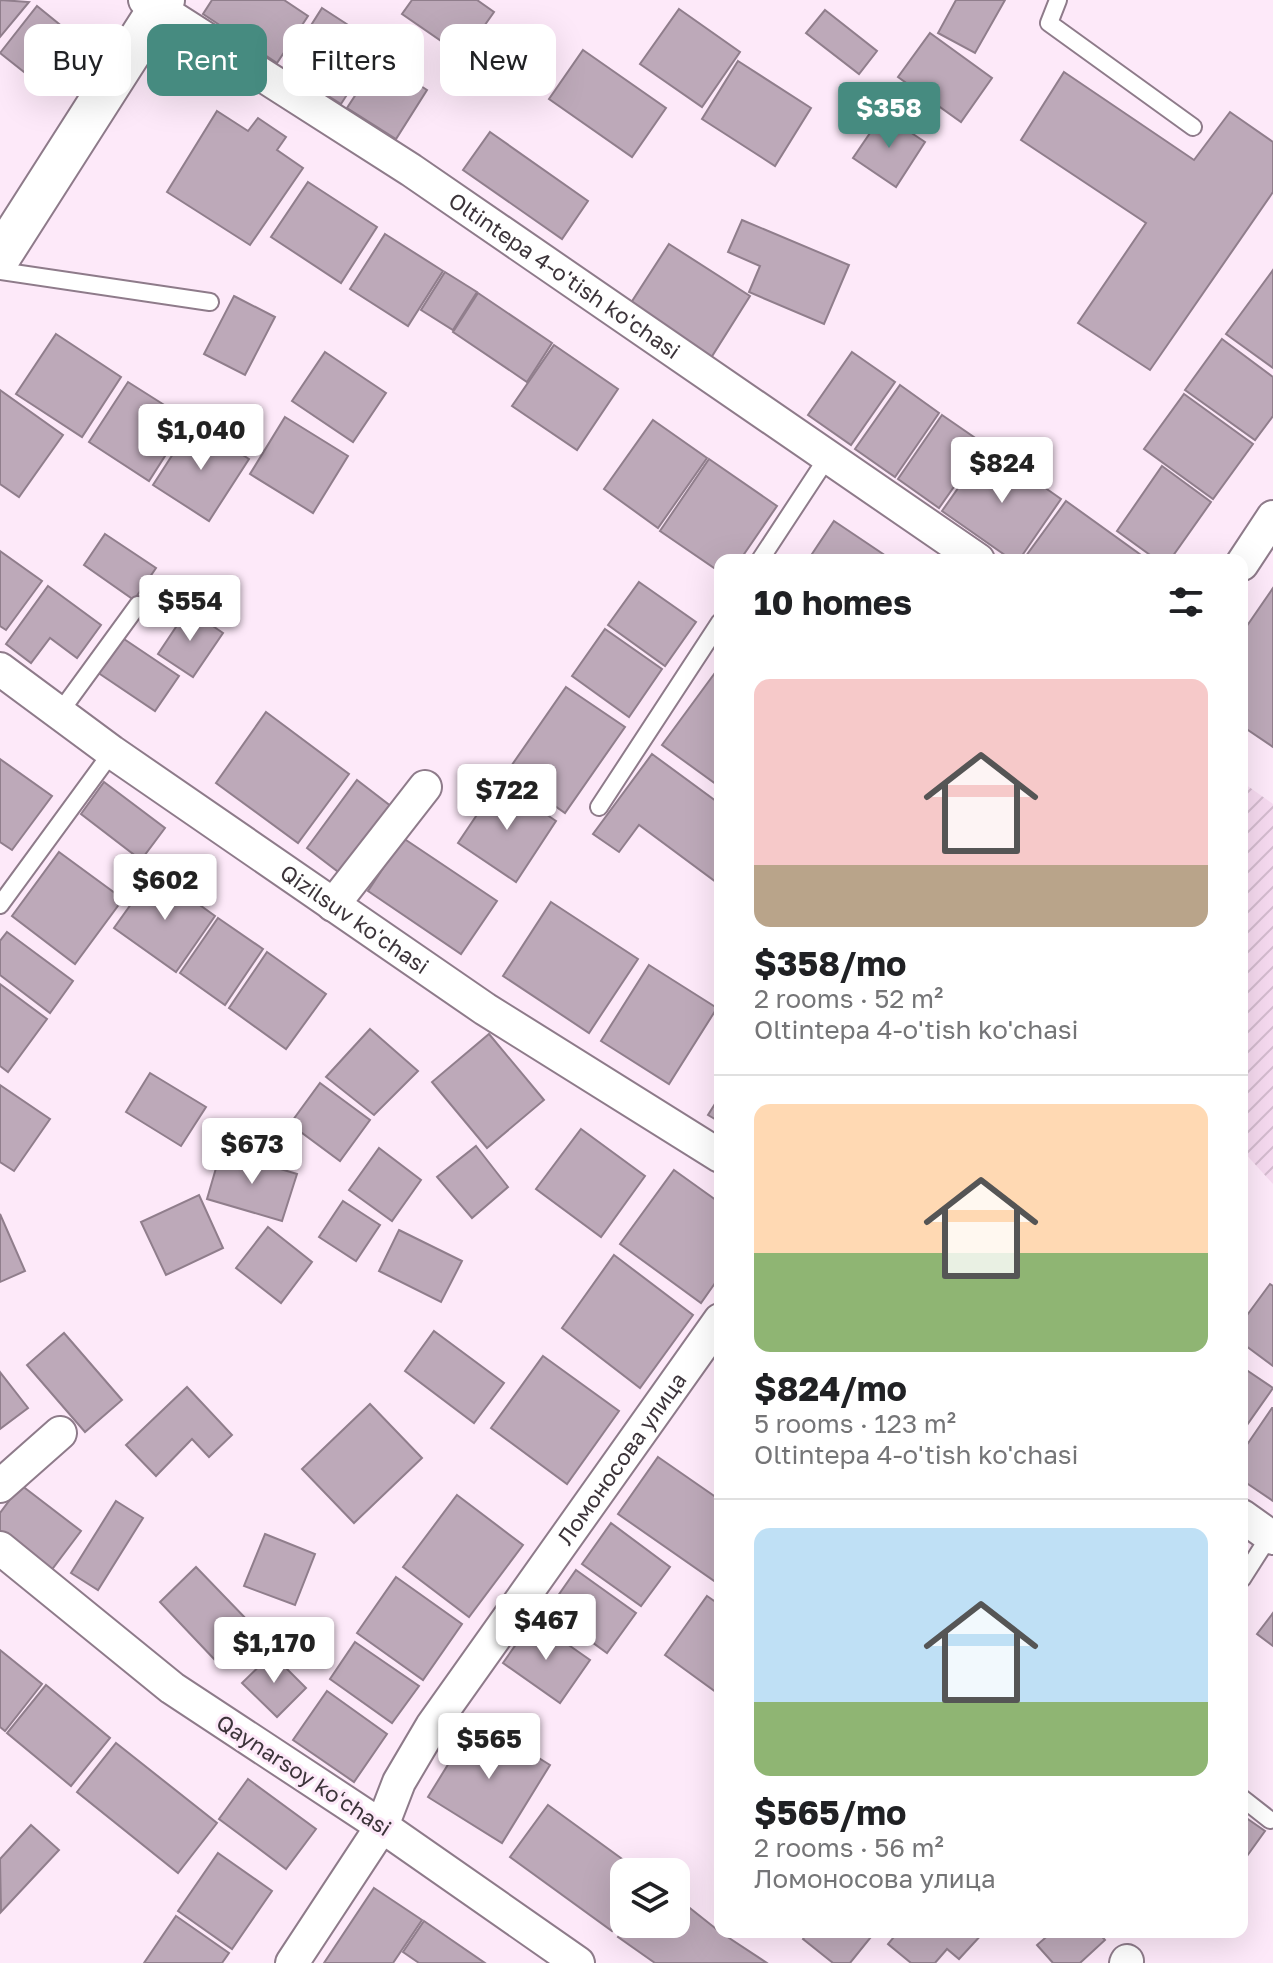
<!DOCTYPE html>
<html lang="en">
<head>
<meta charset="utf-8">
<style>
	body { margin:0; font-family:"Golos Text",sans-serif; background:#f6f6f6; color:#202124; height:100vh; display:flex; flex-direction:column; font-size:30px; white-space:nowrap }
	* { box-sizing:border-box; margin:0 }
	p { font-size:26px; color:#757577 }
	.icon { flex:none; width:44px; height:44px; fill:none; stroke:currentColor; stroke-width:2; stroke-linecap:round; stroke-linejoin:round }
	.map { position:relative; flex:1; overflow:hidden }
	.side { position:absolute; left:714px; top:554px; width:534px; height:1384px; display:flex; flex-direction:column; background:#fff; border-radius:16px; box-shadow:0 8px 32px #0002 }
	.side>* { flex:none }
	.hud { position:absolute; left:24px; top:24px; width:570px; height:72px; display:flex; gap:16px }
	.tools { position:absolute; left:610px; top:1858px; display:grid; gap:16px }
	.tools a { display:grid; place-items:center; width:80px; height:80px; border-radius:16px; background:#fff; box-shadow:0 8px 32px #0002; font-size:40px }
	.price { position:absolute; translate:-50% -68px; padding:0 18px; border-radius:8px; background:#fff; color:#222; font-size:26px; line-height:52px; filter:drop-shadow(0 2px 4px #0008) }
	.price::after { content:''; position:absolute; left:50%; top:48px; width:24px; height:18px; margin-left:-12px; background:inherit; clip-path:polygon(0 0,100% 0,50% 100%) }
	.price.current { background:#468b80; color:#fff }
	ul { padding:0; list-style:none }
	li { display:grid; align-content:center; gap:16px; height:424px; padding:0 40px }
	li+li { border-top:2px solid #e0e0e0 }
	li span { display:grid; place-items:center; height:248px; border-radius:16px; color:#555 }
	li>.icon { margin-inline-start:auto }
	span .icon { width:144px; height:144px; fill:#fffc; stroke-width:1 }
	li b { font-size:34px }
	h2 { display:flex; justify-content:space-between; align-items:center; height:96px; padding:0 40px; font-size:34px }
	.chip { padding:0 28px; border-radius:16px; background:#fff; box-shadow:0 8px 32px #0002; font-size:28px; line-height:72px }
	.chip.current { background:#468b80; color:#fff }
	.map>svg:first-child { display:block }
	.industrial { fill:url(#industrial-furrows) }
	.building { fill:#bda9b9; stroke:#907e8c; stroke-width:2 }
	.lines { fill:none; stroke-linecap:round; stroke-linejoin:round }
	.service-casing { stroke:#8e7b8a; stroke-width:20 }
	.minor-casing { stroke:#8e7b8a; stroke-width:36 }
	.tertiary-casing { stroke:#8e7b8a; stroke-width:44 }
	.service { stroke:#fff; stroke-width:16 }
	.minor { stroke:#fff; stroke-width:32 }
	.tertiary { stroke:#fff; stroke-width:40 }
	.labels { text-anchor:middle; stroke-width:6; stroke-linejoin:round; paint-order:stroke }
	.street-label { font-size:22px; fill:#3c343a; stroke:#fde9f9 }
</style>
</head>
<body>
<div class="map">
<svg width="1273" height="1963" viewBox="0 0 1273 1963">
	<defs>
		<pattern id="industrial-furrows" width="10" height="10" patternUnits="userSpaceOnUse" patternTransform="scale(2)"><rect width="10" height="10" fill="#f6daf0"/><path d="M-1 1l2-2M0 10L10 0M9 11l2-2" fill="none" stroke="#d4bccf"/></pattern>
	</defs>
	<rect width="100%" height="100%" fill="#fde9f9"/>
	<!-- industrial -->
	<polygon class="industrial" points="1242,782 1273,804 1273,1184 1242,1150"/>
	<!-- building -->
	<g class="building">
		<polygon points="0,0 29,2 0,37"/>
		<polygon points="212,0 284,0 308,16 277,63 203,14"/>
		<polygon points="412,0 477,0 494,12 463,56 402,14"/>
		<polygon points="956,0 1005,0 975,53 938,33"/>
		<polygon points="37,6 80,41 43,87 0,53"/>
		<polygon points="322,8 379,45 341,104 284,68"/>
		<polygon points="679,9 740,52 702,107 640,64"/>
		<polygon points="825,10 877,51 859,74 806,33"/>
		<polygon points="930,33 992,78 961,122 898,77"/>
		<polygon points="583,50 666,108 632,157 549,99"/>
		<polygon points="379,59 427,90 396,139 347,108"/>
		<polygon points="738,61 811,108 775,166 702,119"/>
		<polygon points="1064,72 1194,160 1230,112 1273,142 1273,192 1150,370 1078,323 1146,223 1021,140"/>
		<polygon points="217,111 248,131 258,118 286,137 277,150 303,168 250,245 167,192"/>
		<polygon points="883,114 925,142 896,187 853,158"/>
		<polygon points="490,132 588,201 562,239 463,170"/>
		<polygon points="308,182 377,227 341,283 271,237"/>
		<polygon points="742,220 849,265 824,324 749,292 760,266 728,252"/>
		<polygon points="385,234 443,271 408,326 350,289"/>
		<polygon points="669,244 750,296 709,361 627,309"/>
		<polygon points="1273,270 1273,368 1226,334"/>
		<polygon points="445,272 477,292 453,330 421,310"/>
		<polygon points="478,293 552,343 527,382 453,332"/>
		<polygon points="234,296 275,317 245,375 204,354"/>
		<polygon points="56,334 121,377 82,437 16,394"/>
		<polygon points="1222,339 1273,377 1273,416 1255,440 1185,390"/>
		<polygon points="554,345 618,389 577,450 512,406"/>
		<polygon points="325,352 386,393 353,442 292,401"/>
		<polygon points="852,352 895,382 851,445 808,415"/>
		<polygon points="128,382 188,420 149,481 89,442"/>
		<polygon points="900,385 939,413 895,477 855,449"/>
		<polygon points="0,390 63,435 19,497 0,484"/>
		<polygon points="1184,394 1253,444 1213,499 1144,449"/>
		<polygon points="942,415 984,444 939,508 898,479"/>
		<polygon points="285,417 348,456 313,513 250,474"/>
		<polygon points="653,420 707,458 658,528 604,489"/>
		<polygon points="193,423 249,459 209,521 153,485"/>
		<polygon points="987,447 1061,499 1019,560 1012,560 942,511"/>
		<polygon points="709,459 777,506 740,560 720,560 720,572 660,531"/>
		<polygon points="1162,466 1211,502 1170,560 1157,560 1117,531"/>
		<polygon points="1066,501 1148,560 1023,560"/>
		<polygon points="834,521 892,560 808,560"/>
		<polygon points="105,534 156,568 134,600 84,565"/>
		<polygon points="0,551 42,581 6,630 0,626"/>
		<polygon points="639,582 696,622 665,666 608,625"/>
		<polygon points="48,586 101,625 77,658 50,638 31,663 6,644"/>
		<polygon points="1273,588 1273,747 1242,726 1242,633"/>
		<polygon points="188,609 223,633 193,677 158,654"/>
		<polygon points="605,629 662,669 629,717 572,676"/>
		<polygon points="121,637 179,676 155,711 97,672"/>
		<polygon points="720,666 720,787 662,745"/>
		<polygon points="566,687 625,727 565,813 507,772"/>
		<polygon points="266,712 349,774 298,843 216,783"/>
		<polygon points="652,754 720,804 720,876 716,882 639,825 619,852 593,834"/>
		<polygon points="0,759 52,796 12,850 0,842"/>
		<polygon points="357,780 392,807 341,874 307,848"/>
		<polygon points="104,782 165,828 141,860 81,814"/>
		<polygon points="499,782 556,821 516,882 458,843"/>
		<polygon points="403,838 497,901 461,954 368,891"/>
		<polygon points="59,852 123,899 75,964 12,916"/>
		<polygon points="154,872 215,916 176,972 114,928"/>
		<polygon points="551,902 638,959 589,1033 503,976"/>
		<polygon points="218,918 263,949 225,1005 180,973"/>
		<polygon points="7,932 73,981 50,1013 0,975 0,941"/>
		<polygon points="267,952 326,994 286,1049 229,1008"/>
		<polygon points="649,965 717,1008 669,1084 601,1041"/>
		<polygon points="0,984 47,1019 8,1072 0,1066"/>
		<polygon points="370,1029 418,1071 374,1115 326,1077"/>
		<polygon points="489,1034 544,1100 487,1148 432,1082"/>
		<polygon points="150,1073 206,1107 181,1146 126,1112"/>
		<polygon points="320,1083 370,1120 340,1161 290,1124"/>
		<polygon points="0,1085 50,1119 14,1171 0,1162"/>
		<polygon points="720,1096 720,1122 708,1115"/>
		<polygon points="581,1129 645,1176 601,1237 536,1189"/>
		<polygon points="476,1146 508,1187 472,1218 437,1177"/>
		<polygon points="379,1148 421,1180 392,1221 349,1190"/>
		<polygon points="221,1151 297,1174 282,1221 207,1199"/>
		<polygon points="674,1170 720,1203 720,1276 701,1303 620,1244"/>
		<polygon points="199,1195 223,1248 166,1275 141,1222"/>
		<polygon points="343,1201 380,1225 356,1261 319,1237"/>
		<polygon points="0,1214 25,1271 0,1282"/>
		<polygon points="268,1227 312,1262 281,1303 236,1268"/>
		<polygon points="399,1230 462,1261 441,1302 379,1271"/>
		<polygon points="614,1255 693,1315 640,1388 562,1328"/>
		<polygon points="1270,1284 1273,1286 1273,1366 1242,1343 1242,1322"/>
		<polygon points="434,1331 504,1383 474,1423 405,1371"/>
		<polygon points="64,1333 122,1400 85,1432 27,1365"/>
		<polygon points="543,1356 619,1411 567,1484 491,1428"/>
		<polygon points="1242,1367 1273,1388 1242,1432"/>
		<polygon points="0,1372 28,1408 0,1429"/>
		<polygon points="187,1387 232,1435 209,1457 192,1439 156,1476 126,1445"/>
		<polygon points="370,1404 422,1458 354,1523 302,1469"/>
		<polygon points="1272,1408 1273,1408 1273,1501 1242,1480 1242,1452"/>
		<polygon points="658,1457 720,1500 720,1585 618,1514"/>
		<polygon points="21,1485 81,1531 50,1572 0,1534 0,1513"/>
		<polygon points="457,1495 523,1545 469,1617 403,1567"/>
		<polygon points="116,1501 143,1518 98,1590 71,1573"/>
		<polygon points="611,1523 670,1567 641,1606 582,1564"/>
		<polygon points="265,1534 315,1554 295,1605 244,1586"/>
		<polygon points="196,1567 252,1625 215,1660 160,1602"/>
		<polygon points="576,1570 636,1613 607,1653 548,1610"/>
		<polygon points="396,1577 462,1624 423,1680 357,1633"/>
		<polygon points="707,1596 720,1605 720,1695 665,1655"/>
		<polygon points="1273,1613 1273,1646 1257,1634"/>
		<polygon points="533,1620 590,1660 560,1703 503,1663"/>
		<polygon points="355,1642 419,1686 392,1723 330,1679"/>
		<polygon points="0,1650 42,1684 5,1731 0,1727"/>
		<polygon points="272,1654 306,1688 277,1717 242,1683"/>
		<polygon points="46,1685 110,1738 71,1786 7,1733"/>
		<polygon points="327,1691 387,1734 354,1782 293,1740"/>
		<polygon points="476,1719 550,1765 502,1843 428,1797"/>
		<polygon points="116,1743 217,1823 178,1873 77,1792"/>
		<polygon points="248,1779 316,1829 286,1869 219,1819"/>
		<polygon points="548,1805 640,1872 624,1872 624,1914 612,1931 510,1857"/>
		<polygon points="1242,1815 1265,1831 1242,1863"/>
		<polygon points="31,1825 59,1850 1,1912 0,1859"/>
		<polygon points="218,1853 272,1891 232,1949 178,1911"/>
		<polygon points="374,1888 422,1920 393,1963 324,1963"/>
		<polygon points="676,1897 720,1932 767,1963 655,1963 618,1937 627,1924 676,1924"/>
		<polygon points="176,1916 229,1953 222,1963 144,1963"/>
		<polygon points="424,1921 485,1963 419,1963 403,1952"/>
		<polygon points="808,1932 875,1932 850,1963 833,1963 803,1939"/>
		<polygon points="898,1932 984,1932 959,1959 947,1949 935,1963 911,1963 888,1944"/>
		<polygon points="1052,1932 1098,1932 1105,1940 1080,1963 1053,1963 1037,1945"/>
	</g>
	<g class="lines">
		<defs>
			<g id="service">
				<polyline points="1058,0 1049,23 1193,127"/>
				<polyline points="0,271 210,302"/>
				<polyline points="760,560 827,458"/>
				<polyline points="60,712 138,605"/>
				<polyline points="599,807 720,622"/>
				<polyline points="0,905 112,752"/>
				<polyline points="1242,1579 1270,1535"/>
				<polyline points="1242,1798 1270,1820"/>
			</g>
			<g id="minor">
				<path id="s1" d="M145 0 411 170 978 560"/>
				<polyline points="1242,564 1273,517"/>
				<path id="s2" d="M0 669 112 752 485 1009 720 1156"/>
				<polyline points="333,905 425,787"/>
				<polyline points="0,1486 60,1433"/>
				<polyline points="1242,1516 1273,1538"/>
				<polyline points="0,1548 172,1688 386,1829 578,1963"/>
				<path id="s3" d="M292 1963 382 1826 399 1782 432 1726 720 1320"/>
				<polyline points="1126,1963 1127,1961"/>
			</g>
			<polyline id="tertiary" points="0,257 164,0"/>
		</defs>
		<!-- service casing -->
		<use href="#service" class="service-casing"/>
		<!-- minor casing -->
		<use href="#minor" class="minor-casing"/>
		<!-- tertiary casing -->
		<use href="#tertiary" class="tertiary-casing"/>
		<!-- service -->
		<use href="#service" class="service"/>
		<!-- minor -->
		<use href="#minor" class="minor"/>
		<!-- tertiary -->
		<use href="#tertiary" class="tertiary"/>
	</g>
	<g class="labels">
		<!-- street labels -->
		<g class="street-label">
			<text dy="8" stroke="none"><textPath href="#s1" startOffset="502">Oltintepa 4-o'tish ko'chasi</textPath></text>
			<text dy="8" stroke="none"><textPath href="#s2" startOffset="434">Qizilsuv ko'chasi</textPath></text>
			<text dy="8" stroke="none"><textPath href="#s3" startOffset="604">Ломоносова улица</textPath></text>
			<text transform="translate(304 1775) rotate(33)" y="8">Qaynarsoy koʻchasi</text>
		</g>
	</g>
</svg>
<div class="tools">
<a><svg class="icon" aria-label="layers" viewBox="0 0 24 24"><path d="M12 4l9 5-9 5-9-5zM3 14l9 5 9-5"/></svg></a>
</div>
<b class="price current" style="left:889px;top:150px">$358</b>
<b class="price" style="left:201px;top:472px">$1,040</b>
<b class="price" style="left:1002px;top:505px">$824</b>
<b class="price" style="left:190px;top:643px">$554</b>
<b class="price" style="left:507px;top:832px">$722</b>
<b class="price" style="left:165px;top:922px">$602</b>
<b class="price" style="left:252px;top:1186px">$673</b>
<b class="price" style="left:546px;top:1662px">$467</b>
<b class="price" style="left:274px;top:1685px">$1,170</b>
<b class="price" style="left:489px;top:1781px">$565</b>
<div class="hud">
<a class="chip">Buy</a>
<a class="chip current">Rent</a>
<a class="chip">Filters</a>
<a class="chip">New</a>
</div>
<section class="side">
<h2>10 homes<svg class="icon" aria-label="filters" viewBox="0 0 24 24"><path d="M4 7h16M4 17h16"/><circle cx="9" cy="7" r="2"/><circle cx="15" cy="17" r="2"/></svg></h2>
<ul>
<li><span style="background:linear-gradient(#f6c9c9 75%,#b9a48a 0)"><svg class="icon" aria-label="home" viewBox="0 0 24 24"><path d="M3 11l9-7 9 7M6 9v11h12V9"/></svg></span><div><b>$358/mo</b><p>2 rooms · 52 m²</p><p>Oltintepa 4-o'tish ko'chasi</p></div></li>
<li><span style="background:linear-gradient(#ffd9b3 60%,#8fb573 0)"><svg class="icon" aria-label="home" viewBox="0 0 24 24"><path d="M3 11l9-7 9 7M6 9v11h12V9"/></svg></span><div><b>$824/mo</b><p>5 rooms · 123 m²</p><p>Oltintepa 4-o'tish ko'chasi</p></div></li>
<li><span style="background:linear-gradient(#bfe0f5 70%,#8fb573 0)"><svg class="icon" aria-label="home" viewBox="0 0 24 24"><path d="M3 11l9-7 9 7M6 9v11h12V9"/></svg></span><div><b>$565/mo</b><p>2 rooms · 56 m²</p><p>Ломоносова улица</p></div></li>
</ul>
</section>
</div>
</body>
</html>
